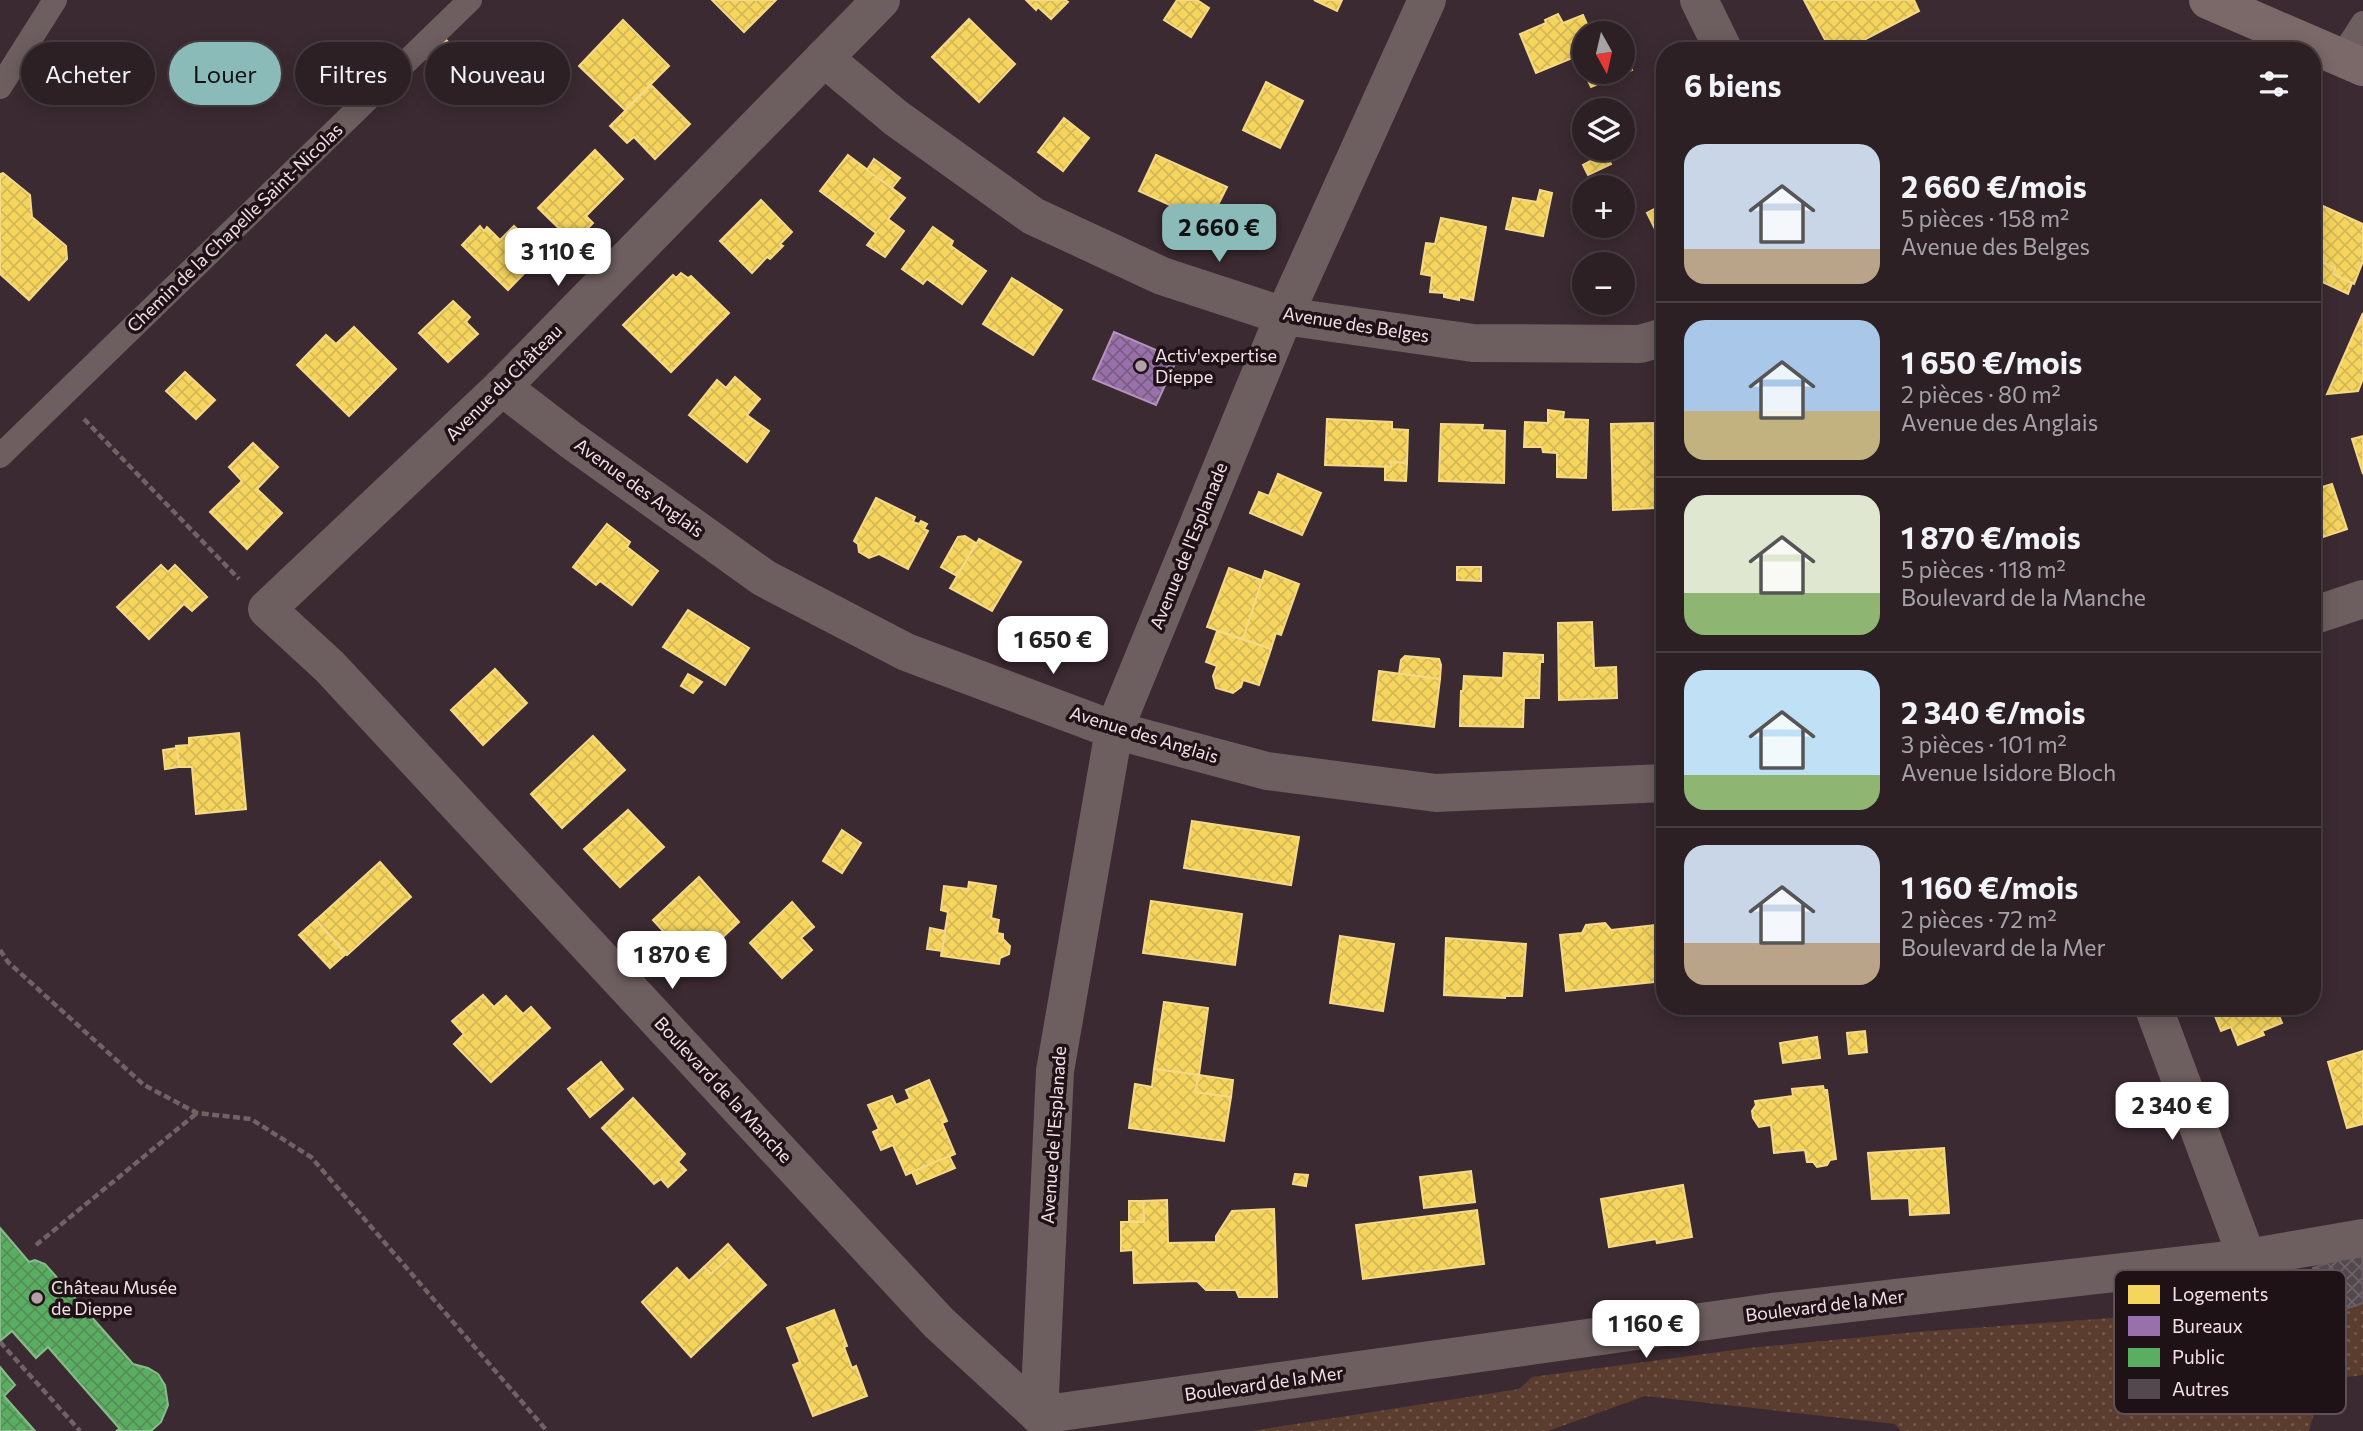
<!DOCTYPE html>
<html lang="fr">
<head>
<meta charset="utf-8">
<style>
	body { margin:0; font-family:Commissioner,sans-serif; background:#34282d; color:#f1f3f6; height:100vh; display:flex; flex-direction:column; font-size:26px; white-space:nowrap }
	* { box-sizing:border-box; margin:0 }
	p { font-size:23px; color:#a6a3a7 }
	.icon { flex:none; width:38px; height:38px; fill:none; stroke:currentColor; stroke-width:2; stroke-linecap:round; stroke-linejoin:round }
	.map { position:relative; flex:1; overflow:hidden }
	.panel { position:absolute; left:1656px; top:42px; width:665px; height:973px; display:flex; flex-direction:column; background:#2c2025; border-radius:28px; box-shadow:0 4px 18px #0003,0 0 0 2px #483e42 }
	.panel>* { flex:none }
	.banner { position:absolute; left:21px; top:42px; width:665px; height:63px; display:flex; gap:14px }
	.needle { width:46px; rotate:172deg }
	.tools { position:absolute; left:1572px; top:21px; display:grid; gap:14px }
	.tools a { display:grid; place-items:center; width:63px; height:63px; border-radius:50%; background:#2c2025; box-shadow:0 4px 18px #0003,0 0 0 2px #483e42; font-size:35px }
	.price { position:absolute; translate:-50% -60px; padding:0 16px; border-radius:14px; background:#fff; color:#222; font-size:23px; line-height:46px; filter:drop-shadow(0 2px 4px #0008) }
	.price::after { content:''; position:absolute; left:50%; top:42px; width:21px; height:16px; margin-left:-10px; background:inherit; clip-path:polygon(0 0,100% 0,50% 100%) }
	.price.active { background:#8bbbb9; color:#111 }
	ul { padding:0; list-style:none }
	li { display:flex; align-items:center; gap:21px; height:175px; padding:0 28px }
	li+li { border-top:2px solid #483e42 }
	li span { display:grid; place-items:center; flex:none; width:196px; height:140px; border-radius:21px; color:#555 }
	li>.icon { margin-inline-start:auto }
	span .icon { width:84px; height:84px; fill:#fffc; stroke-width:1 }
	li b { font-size:30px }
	h2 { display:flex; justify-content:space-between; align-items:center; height:84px; padding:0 28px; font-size:30px }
	.pill { padding:0 24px; border-radius:32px; background:#2c2025; box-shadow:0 4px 18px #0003,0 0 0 2px #483e42; font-size:24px; line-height:63px }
	.pill.active { background:#8bbbb9; color:#111 }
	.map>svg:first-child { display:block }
	.grass { fill:url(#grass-dots) }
	.homes { fill:url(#homes-cross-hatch); stroke:#f6d986; stroke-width:2 }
	.offices { fill:url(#offices-cross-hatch); stroke:#b592bd; stroke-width:2 }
	.public { fill:url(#public-cross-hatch); stroke:#88bd8a; stroke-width:2 }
	.building { fill:url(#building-cross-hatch); stroke:#685b63; stroke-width:2 }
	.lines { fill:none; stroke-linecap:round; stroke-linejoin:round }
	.path { stroke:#706265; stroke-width:4.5; stroke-dasharray:7 3.5; stroke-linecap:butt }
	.service { stroke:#6d5e5f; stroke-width:24 }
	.minor { stroke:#6d5e5f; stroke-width:38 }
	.secondary { stroke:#7b6869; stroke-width:38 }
	.poi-dot { fill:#b4a1a8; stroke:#1f1217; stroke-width:2.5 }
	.labels { text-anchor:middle; stroke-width:7; stroke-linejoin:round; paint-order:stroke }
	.street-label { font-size:18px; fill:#f5e1e8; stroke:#1f1217 }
	.poi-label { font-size:18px; fill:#f5e1e8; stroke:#1f1217; text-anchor:start }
	.key { fill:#1f1217; stroke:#5f5056; stroke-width:2 }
	.key-label { font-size:19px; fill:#f5e1e8 }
</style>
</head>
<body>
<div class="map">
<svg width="2363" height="1431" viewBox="0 0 2363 1431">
	<defs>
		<pattern id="grass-dots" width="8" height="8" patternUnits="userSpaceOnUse" patternTransform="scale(1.75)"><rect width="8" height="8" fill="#5b3d2f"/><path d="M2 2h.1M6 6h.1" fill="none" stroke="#73594d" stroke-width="1.8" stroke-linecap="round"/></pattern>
		<pattern id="homes-cross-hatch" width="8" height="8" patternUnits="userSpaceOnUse" patternTransform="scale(1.75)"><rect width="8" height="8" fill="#f6d55c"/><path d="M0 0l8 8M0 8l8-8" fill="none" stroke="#d4b858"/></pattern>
		<pattern id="offices-cross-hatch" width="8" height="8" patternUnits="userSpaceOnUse" patternTransform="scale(1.75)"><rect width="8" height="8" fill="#9970ab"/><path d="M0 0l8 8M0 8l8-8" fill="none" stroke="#795e83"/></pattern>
		<pattern id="public-cross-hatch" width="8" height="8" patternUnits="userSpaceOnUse" patternTransform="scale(1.75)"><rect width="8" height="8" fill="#5aae61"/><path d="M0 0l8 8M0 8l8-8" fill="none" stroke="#558e59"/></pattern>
		<pattern id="building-cross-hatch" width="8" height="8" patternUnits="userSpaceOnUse" patternTransform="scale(1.75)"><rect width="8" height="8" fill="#54484f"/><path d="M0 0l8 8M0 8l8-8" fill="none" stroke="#6d6268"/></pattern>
	</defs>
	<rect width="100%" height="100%" fill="#3b2a31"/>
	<!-- grass -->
	<polygon class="grass" points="2363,1289 2363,1375 2323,1380 2309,1431 1901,1431 1895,1424 1645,1396 1548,1431 1251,1431 1519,1389 1532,1377 1749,1348 1916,1332 2318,1303"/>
	<!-- homes -->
	<g class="homes">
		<polygon points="712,0 776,0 744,32"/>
		<polygon points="1026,0 1065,0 1068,2 1051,19 1038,7 1036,10"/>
		<polygon points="1177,0 1197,0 1209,8 1191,37 1164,20"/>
		<polygon points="1314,0 1342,0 1337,11"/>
		<polygon points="1804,0 1914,0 1919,11 1843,51 1831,51"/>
		<polygon points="1558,14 1563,23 1583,15 1591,33 1584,33 1584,71 1577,56 1536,73 1520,34 1546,23 1545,20"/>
		<polygon points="969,19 1015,64 979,102 932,57"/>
		<polygon points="623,20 669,66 625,110 579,66"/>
		<polygon points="441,35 464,57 445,76 422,55"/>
		<polygon points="1622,48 1632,70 1591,87 1584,72 1622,72"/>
		<polygon points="1266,82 1303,101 1280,148 1243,130"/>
		<polygon points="651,85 690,124 655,159 634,137 627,143 610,126"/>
		<polygon points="1064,118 1089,138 1063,171 1038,152"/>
		<polygon points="595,150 623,179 586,216 593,223 574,243 538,208"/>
		<polygon points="1605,153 1611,164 1588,175 1583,165"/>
		<polygon points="848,155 905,198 888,219 904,231 885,257 867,245 876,233 820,191"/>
		<polygon points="1156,155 1227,187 1209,223 1139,191"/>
		<polygon points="874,159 900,178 892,188 867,170"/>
		<polygon points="3,173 30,195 32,217 66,246 67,259 29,300 0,274 0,174"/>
		<polygon points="1540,190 1552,193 1543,236 1506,229 1513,198 1537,202"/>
		<polygon points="761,200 792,232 780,244 783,246 770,259 767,257 752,273 720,241"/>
		<polygon points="2314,202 2363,224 2363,261 2354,284 2333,274 2335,268 2312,258 2312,208"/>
		<polygon points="1664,204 1664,244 1663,245 1647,213"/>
		<polygon points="1441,218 1486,227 1473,300 1459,297 1459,300 1444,297 1444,293 1430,292 1432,276 1421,274 1426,243 1435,244"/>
		<polygon points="480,226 484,231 487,227 500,240 514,226 543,254 508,290 462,245"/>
		<polygon points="933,227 953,241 951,246 986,271 962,304 927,279 923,284 902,269"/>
		<polygon points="2312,258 2335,268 2333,274 2352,283 2348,294 2312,277"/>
		<polygon points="681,273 688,278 691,276 729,313 671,372 623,325 673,275 676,278"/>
		<polygon points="1012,278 1062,310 1033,355 983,324"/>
		<polygon points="453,301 470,317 466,322 478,334 448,362 419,333"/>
		<polygon points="2363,313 2363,379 2358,391 2327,394"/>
		<polygon points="354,327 396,369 349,416 297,365 326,335 336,344"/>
		<polygon points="185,372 215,400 196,419 166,391"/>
		<polygon points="735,377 760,399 747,415 769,431 747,462 689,415 717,380 726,388"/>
		<polygon points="1548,410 1564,412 1563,419 1588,420 1586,478 1557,477 1557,453 1543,452 1542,447 1524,447 1525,422 1548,423"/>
		<polygon points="1327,419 1392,422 1392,429 1408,430 1407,463 1391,462 1391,467 1325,465"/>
		<polygon points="1653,423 1656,508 1613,510 1611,424"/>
		<polygon points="1441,424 1483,425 1482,430 1505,431 1504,483 1439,481"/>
		<polygon points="2363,436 2363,474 2352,439"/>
		<polygon points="253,443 278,467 257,489 282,513 247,549 210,512 242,481 229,467"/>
		<polygon points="1391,462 1407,463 1406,481 1385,480 1385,467 1391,467"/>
		<polygon points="1278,474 1321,493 1302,535 1250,513 1259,492 1269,496"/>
		<polygon points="2332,484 2347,529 2314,540 2312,533 2312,490"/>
		<polygon points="876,498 915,517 913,522 919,524 921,521 927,524 924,529 928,531 908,569 879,554 869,558 859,552 858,544 854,541"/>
		<polygon points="607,524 630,542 627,547 658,571 632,605 600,581 596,585 573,567"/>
		<polygon points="965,536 976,543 957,576 941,567 958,537"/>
		<polygon points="979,539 1021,562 992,611 950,588"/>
		<polygon points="161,565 168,572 175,565 207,597 192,611 184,604 149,639 117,607"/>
		<polygon points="1457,567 1481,567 1481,581 1457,580"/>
		<polygon points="1229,568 1264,581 1243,639 1207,627"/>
		<polygon points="1265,571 1299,584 1281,635 1276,633 1271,649 1243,639"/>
		<polygon points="1660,608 1664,609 1664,689 1656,689"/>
		<polygon points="688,610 749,648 725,685 663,647"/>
		<polygon points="1592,622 1594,668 1616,667 1617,698 1559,700 1558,623"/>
		<polygon points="1217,631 1271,649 1259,685 1243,680 1241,687 1233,693 1216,688 1213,676 1217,666 1206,662"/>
		<polygon points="1504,653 1543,655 1543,662 1540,662 1539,698 1524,698 1523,727 1460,726 1461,691 1463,691 1464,676 1503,678"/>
		<polygon points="1405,656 1439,659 1441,665 1440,679 1399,674 1401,660"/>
		<polygon points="495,669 527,703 483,745 451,710"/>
		<polygon points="1379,671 1440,679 1434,727 1373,720"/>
		<polygon points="688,674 702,682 693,693 681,686"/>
		<polygon points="239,733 246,809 196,814 192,767 179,767 176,746 189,745 189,738"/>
		<polygon points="593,736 625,770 562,828 531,794"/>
		<polygon points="177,748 179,767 165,769 163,750"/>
		<polygon points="628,810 664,847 620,887 584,849"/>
		<polygon points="1192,821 1299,837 1291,885 1184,868"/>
		<polygon points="842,830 861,843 842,873 823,861"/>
		<polygon points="380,862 411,897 347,955 316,920"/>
		<polygon points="699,877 739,922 688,970 679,971 666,958 665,949 673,942 653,920"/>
		<polygon points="969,882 996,886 991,918 999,920 997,933 1003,934 1003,939 1010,946 1009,954 1000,958 999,964 941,956 948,912 941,910 944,886 968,889"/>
		<polygon points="1151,901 1242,914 1235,965 1143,953"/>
		<polygon points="792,902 814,927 801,938 812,950 782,978 750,943"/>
		<polygon points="316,920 346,954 330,968 299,935"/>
		<polygon points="1605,923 1611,930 1664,924 1664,981 1566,991 1560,935 1582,933 1586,925"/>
		<polygon points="930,928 945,931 942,951 927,949"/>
		<polygon points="1340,936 1394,944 1383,1011 1330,1003"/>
		<polygon points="1446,938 1526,944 1522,996 1505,996 1505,998 1444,995"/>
		<polygon points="483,995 494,1007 506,996 523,1014 531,1007 550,1028 491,1082 454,1044 464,1034 452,1021"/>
		<polygon points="1164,1002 1208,1008 1199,1075 1154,1069"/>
		<polygon points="2211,1006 2275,1006 2282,1023 2262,1031 2264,1035 2238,1045 2231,1027 2221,1031"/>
		<polygon points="1865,1031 1867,1052 1849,1054 1847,1033"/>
		<polygon points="1817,1037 1820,1058 1783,1063 1780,1043"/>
		<polygon points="2363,1051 2363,1124 2347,1128 2328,1062"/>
		<polygon points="601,1062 623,1089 590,1117 568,1089"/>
		<polygon points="1154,1069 1199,1075 1195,1092 1231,1097 1224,1141 1129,1128 1135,1084 1152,1087"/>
		<polygon points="1199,1075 1233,1080 1231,1097 1195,1092"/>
		<polygon points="929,1080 947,1121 942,1123 955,1154 906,1175 893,1145 881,1150 873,1132 879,1129 868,1105 892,1096 896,1105 910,1099 906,1090"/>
		<polygon points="1823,1086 1824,1090 1827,1090 1836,1159 1830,1160 1827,1165 1817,1167 1813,1162 1807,1162 1805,1150 1774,1153 1771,1125 1759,1127 1753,1118 1752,1111 1756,1105 1755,1101 1793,1096 1792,1089"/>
		<polygon points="633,1098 685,1154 678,1162 686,1170 668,1187 661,1179 654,1184 602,1128"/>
		<polygon points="1944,1148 1949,1213 1910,1215 1909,1198 1872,1199 1868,1153"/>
		<polygon points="949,1156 955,1168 917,1184 912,1172"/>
		<polygon points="1471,1171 1475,1202 1424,1208 1420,1177"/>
		<polygon points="1295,1174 1308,1175 1306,1186 1293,1184"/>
		<polygon points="1683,1185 1692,1237 1657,1243 1656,1239 1609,1247 1601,1199"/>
		<polygon points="1167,1200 1168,1243 1216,1242 1216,1236 1232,1211 1274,1209 1277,1297 1239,1297 1236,1290 1206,1290 1197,1281 1134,1283 1133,1250 1121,1251 1121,1222 1144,1222 1143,1201"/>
		<polygon points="1129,1201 1143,1201 1144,1222 1129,1221"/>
		<polygon points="1477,1210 1484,1264 1363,1279 1356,1225"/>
		<polygon points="728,1244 735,1252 711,1274 704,1267"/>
		<polygon points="735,1252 766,1285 691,1357 642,1302 677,1268 689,1281 704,1267 711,1274"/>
		<polygon points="834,1310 847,1346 844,1347 852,1368 856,1366 867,1396 813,1416 793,1365 800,1362 787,1328"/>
	</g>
	<!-- offices -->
	<polygon class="offices" points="1114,332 1177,359 1156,405 1093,379"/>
	<!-- public -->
	<g class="public">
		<polygon points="0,1228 29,1262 35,1260 45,1264 133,1364 148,1368 158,1374 165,1385 168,1405 161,1422 151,1431 116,1431 120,1429 48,1347 36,1358 12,1331 0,1341"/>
		<polygon points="0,1367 15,1385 4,1396 35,1431 0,1431"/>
	</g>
	<!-- building -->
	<polygon class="building" points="2362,1252 2363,1303 2339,1311 2335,1300 2325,1303 2313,1268"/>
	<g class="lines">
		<!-- path -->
		<g class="path">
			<polyline points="84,419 239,579"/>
			<polyline points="0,950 8,962 144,1085 197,1113 251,1119 311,1157 547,1431"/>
			<polyline points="36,1245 197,1113"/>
			<polyline points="0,1342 80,1431"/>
		</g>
		<!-- service -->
		<g class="service">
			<polyline points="2341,57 2363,23"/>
			<polyline points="0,87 55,0"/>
			<polyline points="0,456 470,0"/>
		</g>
		<!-- minor -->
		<g class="minor">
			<polyline points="881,0 502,387 267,609 330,667 939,1323 1039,1415"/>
			<polyline points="1699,0 1724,51"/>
			<polyline points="824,58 896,118 1033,216 1162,276 1284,316 1473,343 1640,344 1664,337"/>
			<polyline points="502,387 571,440 764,578 906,652 1114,730 1267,771 1436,793 1664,783"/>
			<polyline points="2312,616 2363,599"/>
			<polyline points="2153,1006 2247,1258"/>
			<polyline points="1039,1415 1055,1071 1114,730 1284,316 1427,0"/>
			<polyline points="1039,1415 1772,1312 2247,1258 2363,1238"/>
		</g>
		<!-- secondary -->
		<polyline class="secondary" points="2208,0 2363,67"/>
	</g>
	<!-- markers -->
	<g class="poi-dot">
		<circle cx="1141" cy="366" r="7"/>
		<circle cx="37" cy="1298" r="7"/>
	</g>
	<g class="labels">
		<!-- street labels -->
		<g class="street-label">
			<text transform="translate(235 228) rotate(-44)" y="6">Chemin de la Chapelle Saint-Nicolas</text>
			<text transform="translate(1356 325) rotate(9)" y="6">Avenue des Belges</text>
			<text transform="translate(504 383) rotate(-45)" y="6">Avenue du Château</text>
			<text transform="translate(639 488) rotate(36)" y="6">Avenue des Anglais</text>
			<text transform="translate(1189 546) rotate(-68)" y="6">Avenue de l'Esplanade</text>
			<text transform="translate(1144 735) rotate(17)" y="6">Avenue des Anglais</text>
			<text transform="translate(723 1090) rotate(47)" y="6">Boulevard de la Manche</text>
			<text transform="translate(1054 1135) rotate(-86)" y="6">Avenue de l'Esplanade</text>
			<text transform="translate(1825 1306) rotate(-7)" y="6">Boulevard de la Mer</text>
			<text transform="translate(1264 1384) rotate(-8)" y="6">Boulevard de la Mer</text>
		</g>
		<!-- poi labels -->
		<g class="poi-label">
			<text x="1155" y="362">Activ'expertise<tspan x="1155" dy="21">Dieppe</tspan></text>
			<text x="51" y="1294">Château Musée<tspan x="51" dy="21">de Dieppe</tspan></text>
		</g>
	</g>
	<!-- legend -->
	<rect x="2114" y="1270" width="232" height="144" rx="10" class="key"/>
	<rect x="2128" y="1285" width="32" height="19" fill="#f6d55c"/>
	<rect x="2128" y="1316" width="32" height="20" fill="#9970ab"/>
	<rect x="2128" y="1348" width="32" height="19" fill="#5aae61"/>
	<rect x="2128" y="1379" width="32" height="20" fill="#54484f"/>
	<g class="key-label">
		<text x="2172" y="1301">Logements</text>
		<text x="2172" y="1333">Bureaux</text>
		<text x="2172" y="1364">Public</text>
		<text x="2172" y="1396">Autres</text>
	</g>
</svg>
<div class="tools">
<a><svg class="needle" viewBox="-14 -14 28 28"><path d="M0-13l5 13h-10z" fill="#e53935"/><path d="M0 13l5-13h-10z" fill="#a6a3a7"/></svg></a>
<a><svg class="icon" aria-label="layers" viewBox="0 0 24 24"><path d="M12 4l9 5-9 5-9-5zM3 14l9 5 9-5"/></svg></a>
<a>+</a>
<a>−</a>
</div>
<b class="price active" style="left:1219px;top:264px">2 660 €</b>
<b class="price" style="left:558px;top:288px">3 110 €</b>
<b class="price" style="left:1053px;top:676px">1 650 €</b>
<b class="price" style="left:672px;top:991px">1 870 €</b>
<b class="price" style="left:2172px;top:1142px">2 340 €</b>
<b class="price" style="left:1646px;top:1360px">1 160 €</b>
<div class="banner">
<a class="pill">Acheter</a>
<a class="pill active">Louer</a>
<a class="pill">Filtres</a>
<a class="pill">Nouveau</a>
</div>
<section class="panel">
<h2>6 biens<svg class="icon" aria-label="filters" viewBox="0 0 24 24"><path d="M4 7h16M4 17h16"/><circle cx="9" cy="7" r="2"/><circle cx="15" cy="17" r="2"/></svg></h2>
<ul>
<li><span style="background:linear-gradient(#c9d6e8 75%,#b9a48a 0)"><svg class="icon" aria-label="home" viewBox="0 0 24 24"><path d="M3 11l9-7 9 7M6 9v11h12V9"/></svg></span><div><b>2 660 €/mois</b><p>5 pièces · 158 m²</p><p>Avenue des Belges</p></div></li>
<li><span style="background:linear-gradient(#a9c7e8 65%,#c2b280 0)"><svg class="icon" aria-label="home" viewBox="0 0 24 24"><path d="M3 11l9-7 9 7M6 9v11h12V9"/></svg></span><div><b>1 650 €/mois</b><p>2 pièces · 80 m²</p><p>Avenue des Anglais</p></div></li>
<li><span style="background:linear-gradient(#dfe7d0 70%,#8fb573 0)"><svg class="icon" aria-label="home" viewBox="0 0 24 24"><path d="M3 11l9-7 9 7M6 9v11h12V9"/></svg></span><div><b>1 870 €/mois</b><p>5 pièces · 118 m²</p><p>Boulevard de la Manche</p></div></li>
<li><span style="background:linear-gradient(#bfe0f5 75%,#8fb573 0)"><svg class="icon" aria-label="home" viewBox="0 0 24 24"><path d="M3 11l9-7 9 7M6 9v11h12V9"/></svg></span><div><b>2 340 €/mois</b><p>3 pièces · 101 m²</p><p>Avenue Isidore Bloch</p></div></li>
<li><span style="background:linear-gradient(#c9d6e8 70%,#b9a48a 0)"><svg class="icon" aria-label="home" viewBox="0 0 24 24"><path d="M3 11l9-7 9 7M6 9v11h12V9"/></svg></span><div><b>1 160 €/mois</b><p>2 pièces · 72 m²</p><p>Boulevard de la Mer</p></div></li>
</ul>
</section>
</div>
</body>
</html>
